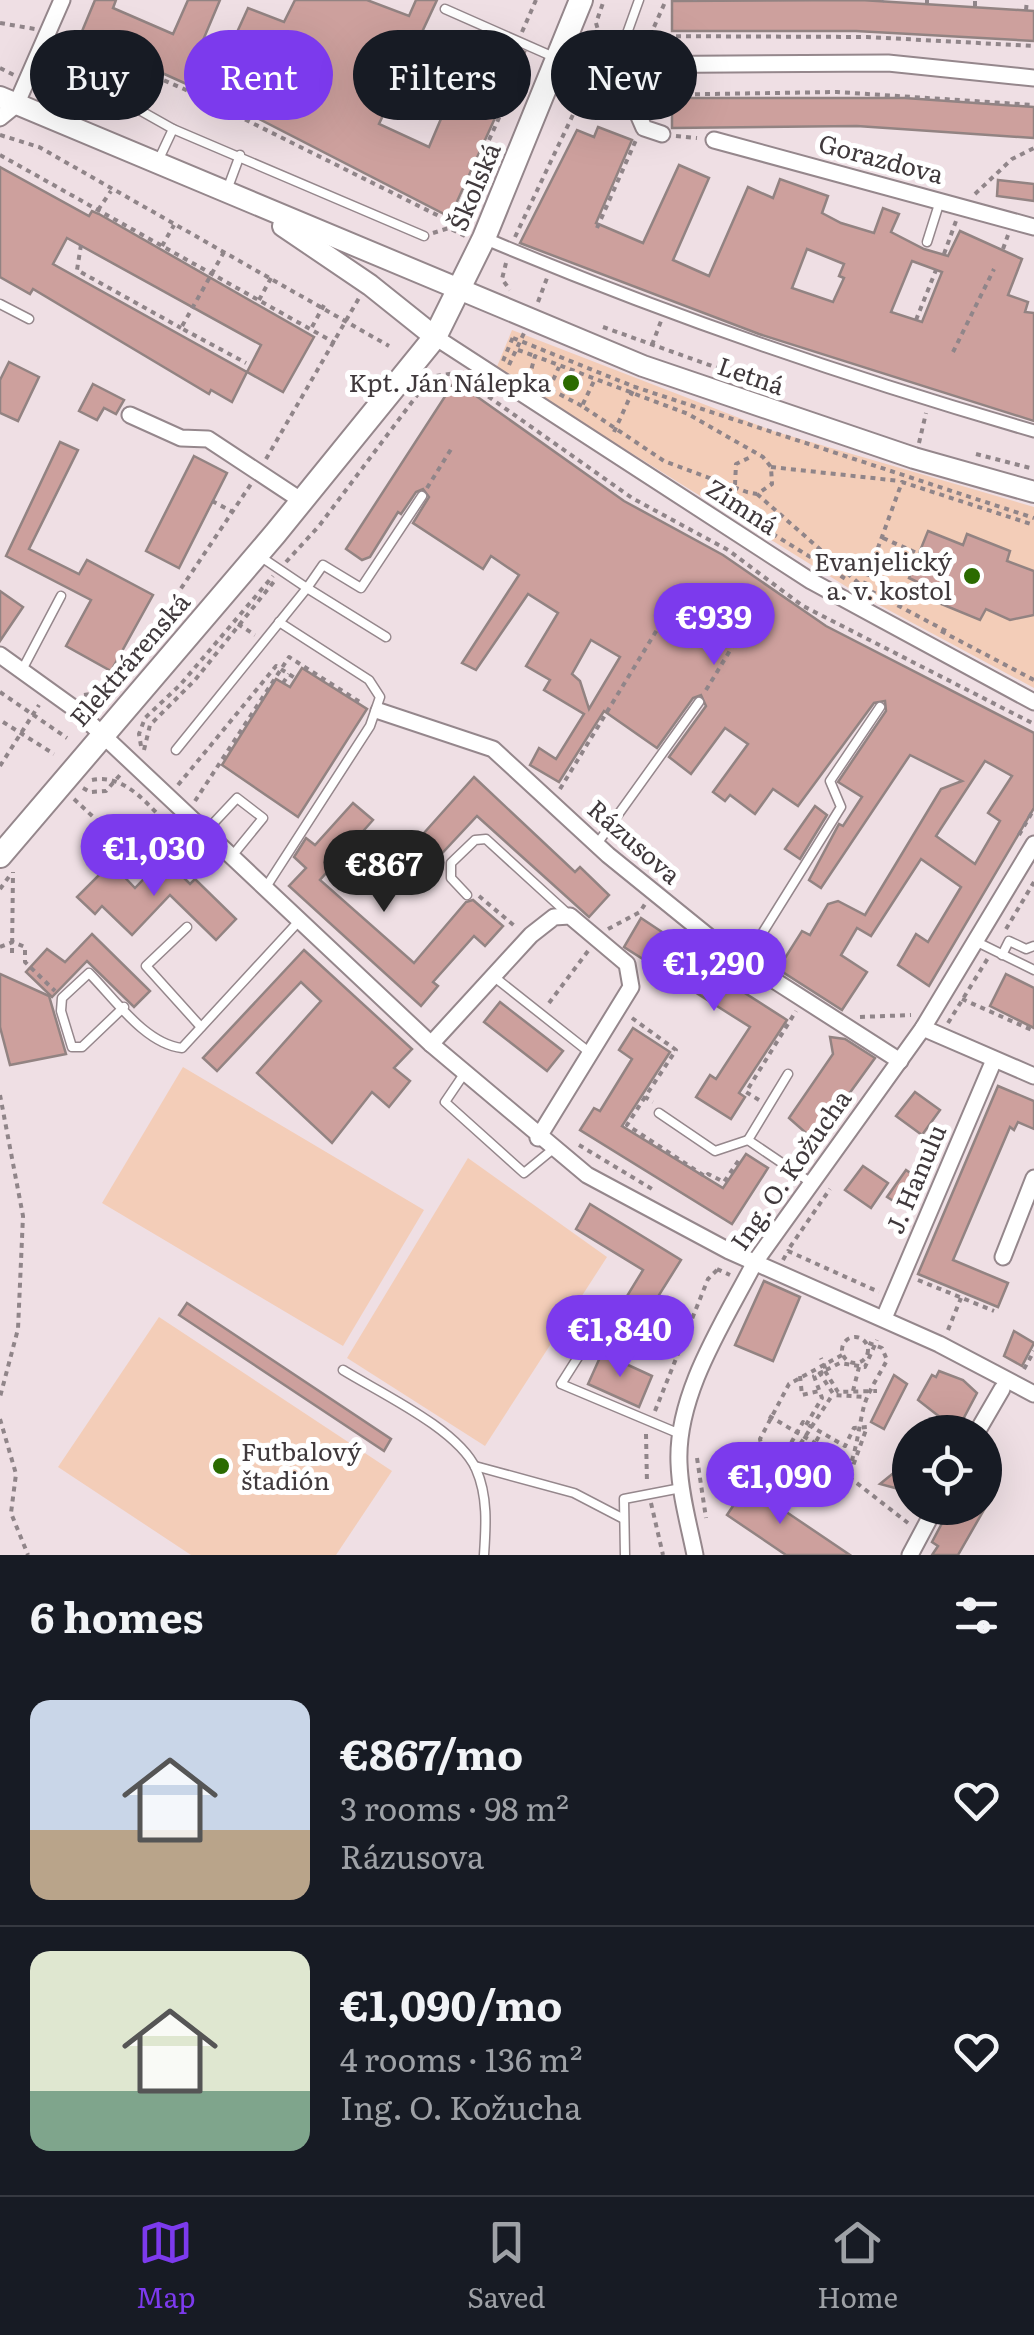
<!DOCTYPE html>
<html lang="en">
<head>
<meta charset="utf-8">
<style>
	body { margin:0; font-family:Literata,serif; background:#242831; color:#f1f3f6; height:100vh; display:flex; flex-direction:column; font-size:38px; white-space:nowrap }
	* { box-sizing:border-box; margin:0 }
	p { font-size:32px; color:#9ea1a6 }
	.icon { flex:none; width:55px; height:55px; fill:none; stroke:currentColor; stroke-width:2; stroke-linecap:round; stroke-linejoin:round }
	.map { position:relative; height:1555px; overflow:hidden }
	.panel { display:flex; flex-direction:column; background:#171b24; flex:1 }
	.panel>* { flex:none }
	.hud { position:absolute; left:30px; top:30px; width:975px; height:90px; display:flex; gap:20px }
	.buttons { position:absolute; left:892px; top:1415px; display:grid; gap:20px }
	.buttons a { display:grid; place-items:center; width:110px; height:110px; border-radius:50%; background:#171b24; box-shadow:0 10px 40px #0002; font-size:50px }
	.price { position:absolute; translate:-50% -85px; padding:0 22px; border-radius:35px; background:#7c3aed; color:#fff; font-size:32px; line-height:65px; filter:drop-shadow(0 2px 5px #0008) }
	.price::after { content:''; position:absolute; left:50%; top:60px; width:30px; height:22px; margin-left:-15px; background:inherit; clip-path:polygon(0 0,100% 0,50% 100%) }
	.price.selected { background:#222; color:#fff }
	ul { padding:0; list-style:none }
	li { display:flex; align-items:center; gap:30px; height:250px; padding:0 30px }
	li+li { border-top:2px solid #363941 }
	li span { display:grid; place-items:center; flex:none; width:280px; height:200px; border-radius:20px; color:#555 }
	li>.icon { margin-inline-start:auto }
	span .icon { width:120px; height:120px; fill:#fffc; stroke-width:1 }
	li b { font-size:42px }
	h2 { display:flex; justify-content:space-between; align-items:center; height:120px; padding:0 30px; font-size:42px }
	.chip { padding:0 35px; border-radius:45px; background:#171b24; box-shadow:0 10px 40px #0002; font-size:35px; line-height:90px }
	.chip.selected { background:#7c3aed; color:#fff }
	.menu { display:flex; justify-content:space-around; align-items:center; height:140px; border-top:2px solid #363941; background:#171b24; font-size:28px; color:#9ea1a6 }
	.menu a { display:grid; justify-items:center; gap:5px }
	.menu .selected { color:#7c3aed }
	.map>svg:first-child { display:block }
	.green { fill:#f3cdb8 }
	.building { fill:#cda09d; stroke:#928382; stroke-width:2.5; fill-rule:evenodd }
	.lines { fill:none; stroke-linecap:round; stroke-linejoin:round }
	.service-casing { stroke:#95878c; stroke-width:11 }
	.pedestrian-casing { stroke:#95878c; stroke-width:15 }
	.minor-casing { stroke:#95878c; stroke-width:19 }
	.tertiary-casing { stroke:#95878c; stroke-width:24 }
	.secondary-casing { stroke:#95878c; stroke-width:26 }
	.path { stroke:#908589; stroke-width:4; stroke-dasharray:5 5; stroke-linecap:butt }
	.service { stroke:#fff; stroke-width:8 }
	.pedestrian { stroke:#fff; stroke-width:11 }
	.minor { stroke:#fff; stroke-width:15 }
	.tertiary { stroke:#fff; stroke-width:20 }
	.secondary { stroke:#fff; stroke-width:22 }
	.poi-dot { fill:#2b6b00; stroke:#fff; stroke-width:4 }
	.labels { text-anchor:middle; stroke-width:10; stroke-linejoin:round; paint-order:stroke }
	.street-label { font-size:25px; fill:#40393c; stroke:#fff }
	.poi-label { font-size:25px; fill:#40393c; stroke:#fff; text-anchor:end }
</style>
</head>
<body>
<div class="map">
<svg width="1034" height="1555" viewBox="0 0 1034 1555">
	<rect width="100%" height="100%" fill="#efdfe4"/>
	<!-- green -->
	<g class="green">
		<polygon points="512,330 773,431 1034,507 1034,688 855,592 496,369"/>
		<polygon points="183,1067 424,1210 343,1346 102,1203"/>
		<polygon points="468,1158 607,1257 485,1446 347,1358"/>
		<polygon points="159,1317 392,1471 336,1555 191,1555 58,1467"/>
	</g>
	<!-- building -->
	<g class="building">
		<polygon points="95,0 116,0 113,8 173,34 188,0 220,0 198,52 223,63 248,8 284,22 295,0 367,0 409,16 416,0 437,0 379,124 429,147 478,32 525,52 450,217 222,100 80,36"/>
		<polygon points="861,0 1034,11 1034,41 856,31 672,31 672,1"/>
		<polygon points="672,98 905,98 1034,107 1034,138 857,126 672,128"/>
		<path d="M598 127 632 140 596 223 643 243 679 165 709 178 673 260 709 276 748 187 773 198 780 179 828 196 822 213 841 223 874 233 883 208 899 214 891 232 924 249 948 256 960 231 1022 259 1008 295 1028 302 1025 312 1034 313V421L759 334 520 243 577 130 594 137ZM807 249 844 264 839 276 844 278 833 302 792 288ZM912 261 942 272 922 322 891 312Z"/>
		<path d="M0 167 89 216 92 211 99 214 314 337 283 392 247 372 232 402 211 390 209 394 33 289 30 294 0 277ZM67 238 261 345 247 372 53 264Z"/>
		<polygon points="998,180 1034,184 1034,201 997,196"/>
		<polygon points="9,362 39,377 18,421 0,413 0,380"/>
		<path d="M455 381 624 501 723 555 826 626 1034 733V808L929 986 898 965 916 934 928 942 961 887 921 859 871 936 857 928 841 955 867 972 842 1010 778 969 802 931 810 935 828 904 838 901 865 915 941 789 962 781 910 755 821 888 809 880 839 824 843 826 862 797 838 782 886 711 885 701 874 703 798 806 773 789 755 814 730 795 725 801 713 792 748 744 725 728 691 774 669 757 706 706 701 695 693 698 657 748 604 711 559 782 530 765 539 748 556 759 584 714 544 690 550 680 526 666 558 613 528 594 476 670 462 663 519 575 491 556 483 569 413 523 429 497 423 489 416 492 401 514 398 512 370 557 362 560 346 549ZM591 640 620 657 589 709 580 681 572 674ZM985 761 1012 776 988 813 1000 821 975 864 936 836Z"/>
		<polygon points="93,384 124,400 116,414 104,408 97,420 79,411"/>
		<polygon points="60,442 78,450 29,549 79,574 87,560 153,595 111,671 66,646 91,600 6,556"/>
		<polygon points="194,456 227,473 179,568 146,551"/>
		<polygon points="928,531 963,545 967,534 1010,551 1007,561 1034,571 1034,615 1010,620 986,609 980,620 939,603 943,594 909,578"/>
		<polygon points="0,591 23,607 0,641"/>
		<polygon points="302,668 367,709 298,817 222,765 276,679 290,687"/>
		<polygon points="474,777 575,872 580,867 609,895 589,917 477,816 434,862 440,866 422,885 393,857 410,838 415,843"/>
		<polygon points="353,803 373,820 320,880 414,963 466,902 473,900 503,926 485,946 474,936 433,982 438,986 421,1006 289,886 306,868 294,857 306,838 315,845"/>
		<polygon points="815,806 827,815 800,859 785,849"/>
		<polygon points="164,858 190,884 195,879 236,919 216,940 170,895 132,935 102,906 95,914 77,897 111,863 135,888"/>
		<polygon points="641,918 674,940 671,946 787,1020 739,1093 745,1097 731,1119 696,1097 710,1075 716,1079 750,1027 624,947"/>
		<polygon points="92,934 150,991 134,1007 87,961 52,997 26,972 47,949 65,962"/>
		<polygon points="304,950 412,1049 394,1068 410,1081 389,1107 372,1092 332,1143 257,1073 321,1001 301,982 217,1071 203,1058"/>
		<polygon points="0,974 49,996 66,1054 10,1065 0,1027"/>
		<polygon points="1006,974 1034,988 1034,1028 990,1006"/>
		<polygon points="500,1002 563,1051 547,1071 484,1022"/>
		<polygon points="633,1028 670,1052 622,1126 723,1188 746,1154 768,1168 732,1224 580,1130 594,1108 600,1111 632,1059 619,1050"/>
		<polygon points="830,1037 845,1039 875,1058 815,1141 789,1118 833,1054"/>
		<polygon points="998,1086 1034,1101 1034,1129 1018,1122 1014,1130 1010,1127 953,1260 1008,1283 998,1307 918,1274"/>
		<polygon points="915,1092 940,1110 922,1135 896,1116"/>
		<polygon points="863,1166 888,1183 871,1208 845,1190"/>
		<polygon points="906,1170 922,1181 906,1209 887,1197"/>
		<polygon points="590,1204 681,1260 642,1322 649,1326 637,1345 608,1327 643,1270 576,1229"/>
		<polygon points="764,1281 800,1297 773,1361 735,1345"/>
		<polygon points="187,1303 391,1439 384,1451 179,1315"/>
		<polygon points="1014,1331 1034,1343 1022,1366 1004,1356"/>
		<polygon points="602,1353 652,1376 639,1407 588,1384"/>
		<polygon points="939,1371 963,1380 977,1393 960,1425 947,1417 945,1421 918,1400 932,1375 936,1377"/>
		<polygon points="894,1375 907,1384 884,1429 871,1422"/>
		<polygon points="910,1446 910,1492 880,1484 896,1471"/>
		<polygon points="745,1488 776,1505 850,1555 786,1555 727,1515"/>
		<polygon points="950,1508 985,1508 958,1555 932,1555 938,1546 932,1542"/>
	</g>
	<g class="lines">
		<defs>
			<g id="service">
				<polyline points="445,9 556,58"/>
				<polyline points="43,45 85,65 95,85 173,129 424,236"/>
				<polyline points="616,64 639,0"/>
				<polyline points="158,161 173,129"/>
				<polyline points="227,190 240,155"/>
				<polyline points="927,242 940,201"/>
				<polyline points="0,304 29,319"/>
				<polyline points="261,557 307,588 323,565 361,588 422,496"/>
				<polyline points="22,670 61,596"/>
				<polyline points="176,750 307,588 386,637"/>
				<polyline points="207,830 237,798 263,818 232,856"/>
				<polyline points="597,844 699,702"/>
				<polyline points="266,887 370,726 380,697 369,680 279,622"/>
				<polyline points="467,895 451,878 451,863 475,840 486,839 567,913"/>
				<polyline points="187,927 146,966 201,1027"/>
				<polyline points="975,941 1034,970"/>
				<polyline points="1002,955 1009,941 1026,949 1034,946"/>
				<polyline points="745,961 841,807 830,781 880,707"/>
				<polyline points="493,976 589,1052"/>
				<path d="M124 1007 82 1047H72L61 1011 62 998 89 973C114 998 145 1044 182 1048L300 920"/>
				<polyline points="464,1074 445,1102 524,1173 552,1150"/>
				<polyline points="788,1074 748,1140 810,1182"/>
				<polyline points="659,1113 715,1151 748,1140"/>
				<polyline points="580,1354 561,1384 680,1434"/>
				<path d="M343 1370C380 1393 458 1429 476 1469 488 1496 486 1526 484 1555"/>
				<polyline points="475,1466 574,1493 622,1518"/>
				<polyline points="625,1555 624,1499 681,1488"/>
			</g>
			<path id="pedestrian" d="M484 238C664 314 847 377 1034 431"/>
			<g id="minor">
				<polyline points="558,59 594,65 888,63 1034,78"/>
				<polyline points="616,64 644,128 662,134"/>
				<polyline points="0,118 16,105 62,0"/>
				<polyline points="714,140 1034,227"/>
				<polyline points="435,337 811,581 1034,702"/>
				<polyline points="130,415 181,438 208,439 302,501"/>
				<polyline points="0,655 75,709 431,1044 587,1175 729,1251 939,1344 1034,1394"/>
				<polyline points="379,711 493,749 608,855 719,945 900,1061"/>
				<polyline points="923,1028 1034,1076"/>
				<polyline points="431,1044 531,935 554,917 570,916 627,964 631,987 538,1138"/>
				<polyline points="1003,1257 1034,1178"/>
				<polyline points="884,1318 994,1060"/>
				<polyline points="977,1432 1002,1389"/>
				<path d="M695 1555C689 1525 680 1494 679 1463 676 1394 724 1322 755 1262L923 1028 1034 844"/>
				<polyline points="910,1555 935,1508"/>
			</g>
			<g id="tertiary">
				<polyline points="0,97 643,366 914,458 1034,492"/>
				<polyline points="283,226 370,285 435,337"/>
			</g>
			<polyline id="secondary" points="0,856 275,534 435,337 484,238 581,0"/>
		</defs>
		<!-- service casing -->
		<use href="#service" class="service-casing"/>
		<!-- pedestrian casing -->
		<use href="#pedestrian" class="pedestrian-casing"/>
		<!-- minor casing -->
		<use href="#minor" class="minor-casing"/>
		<!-- tertiary casing -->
		<use href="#tertiary" class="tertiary-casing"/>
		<!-- secondary casing -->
		<use href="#secondary" class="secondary-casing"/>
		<!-- path -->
		<g class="path">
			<polyline points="695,0 695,1"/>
			<polyline points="882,1 883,0"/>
			<polyline points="927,3 927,0"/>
			<polyline points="975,6 975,0"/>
			<polyline points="1026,10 1027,0"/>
			<polyline points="0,23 35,29"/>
			<polyline points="522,32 536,0"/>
			<polyline points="636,36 867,37 1034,46"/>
			<polyline points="650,36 666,0"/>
			<polyline points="63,37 184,89 465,229"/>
			<polyline points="603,47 596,23 604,0"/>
			<polyline points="0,68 14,75"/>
			<polyline points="587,85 611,93"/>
			<polyline points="41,86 63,94 59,105"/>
			<polyline points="645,95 837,92 1034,105"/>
			<polyline points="0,135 39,147 389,346"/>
			<polyline points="676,136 697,138"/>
			<polyline points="0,155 335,343"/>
			<polyline points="975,194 1012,159 1034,148"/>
			<polyline points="98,210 111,191"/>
			<polyline points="452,222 526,58"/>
			<polyline points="597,228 636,140"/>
			<polyline points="433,233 449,228 465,236"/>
			<polyline points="515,237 588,83"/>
			<polyline points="81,245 77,270 181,328"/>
			<polyline points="162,246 174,225"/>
			<polyline points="1003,249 1008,235"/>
			<polyline points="224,252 181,328 246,363"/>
			<polyline points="944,254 956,221"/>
			<polyline points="506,263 502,279 510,290"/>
			<polyline points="259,300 271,278"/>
			<polyline points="538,302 547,278"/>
			<polyline points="916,320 936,270"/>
			<polyline points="312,327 324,305"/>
			<polyline points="603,327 782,391"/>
			<polyline points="513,338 635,387 1034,518"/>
			<polyline points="652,345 661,321"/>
			<polyline points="518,350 535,356"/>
			<polyline points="953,352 994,269"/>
			<polyline points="503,361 513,337"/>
			<polyline points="509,365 524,333"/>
			<polyline points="436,376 455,373 632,498 728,550 803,606 1034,724"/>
			<polyline points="529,378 535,356 688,414 763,457 771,467 772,484 757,494 747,492 664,461 582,406 594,381"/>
			<polyline points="542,385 582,406"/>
			<polyline points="549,389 559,367"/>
			<polyline points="614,432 635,386"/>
			<polyline points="919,443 926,413"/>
			<polyline points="976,454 1034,469"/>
			<polyline points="266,459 359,298"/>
			<polyline points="771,467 900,481"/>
			<polyline points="735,485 736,464 753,456"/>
			<polyline points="427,488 453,446"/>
			<polyline points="757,494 863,587 946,631"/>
			<polyline points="212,501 233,512"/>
			<polyline points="747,518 849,581"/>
			<polyline points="883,538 919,554"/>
			<polyline points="286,562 319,526 418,394 437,377"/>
			<polyline points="864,586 902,482 1034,525"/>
			<polyline points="238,624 255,635"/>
			<polyline points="941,631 1034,680"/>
			<polyline points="283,683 289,674"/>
			<polyline points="706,690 745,626"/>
			<polyline points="0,692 67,738"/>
			<polyline points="84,695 104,692 121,678 251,484"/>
			<polyline points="3,722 54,754"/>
			<polyline points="141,746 139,734 145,718 180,685 273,576"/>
			<polyline points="144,750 150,725 195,680 276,579"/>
			<polyline points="0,766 39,705"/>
			<path d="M92 780C127 773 150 808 173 830L172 840"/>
			<polyline points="178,785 276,666 295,678"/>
			<polyline points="83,788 90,792 106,791 120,775"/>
			<polyline points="560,789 680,592"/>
			<polyline points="74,799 151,871"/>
			<polyline points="195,801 289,657 363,704"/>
			<polyline points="1019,835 1034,809"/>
			<polyline points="0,889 11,874"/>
			<polyline points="479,896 517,928"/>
			<polyline points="608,929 640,912 645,904"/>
			<polyline points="1006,929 1034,882"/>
			<polyline points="0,947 13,942 25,947 25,962 55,991"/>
			<polyline points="12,953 13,872"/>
			<polyline points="962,999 1034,1031"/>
			<polyline points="549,1003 588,951"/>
			<polyline points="860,1017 911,1015"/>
			<polyline points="632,1018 676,1050 645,1097 653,1102"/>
			<polyline points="948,1023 988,958"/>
			<polyline points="0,1095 23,1216 18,1329 0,1397"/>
			<polyline points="645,1097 627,1125 706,1177 708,1174 724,1182 741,1157"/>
			<polyline points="759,1100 746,1092 796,1011"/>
			<polyline points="579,1145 652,1189"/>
			<polyline points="790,1247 830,1189"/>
			<polyline points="783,1260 788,1251 879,1292"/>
			<polyline points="717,1269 730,1275"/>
			<polyline points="918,1280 994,1311"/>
			<polyline points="948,1330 961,1298"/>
			<circle cx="855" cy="1350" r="13"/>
			<path d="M842 1355 789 1384 760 1439C764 1459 781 1467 797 1478 852 1515 854 1448 863 1410 867 1392 879 1376 887 1360L882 1348 866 1342"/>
			<polyline points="1024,1369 1034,1351"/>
			<polyline points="826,1370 840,1363 865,1367 877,1340"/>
			<polyline points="825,1371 838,1392 877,1391"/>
			<polyline points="819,1372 834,1395 866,1397"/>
			<polyline points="800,1376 802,1395 819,1391"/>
			<polyline points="853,1391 859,1367"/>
			<polyline points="655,1411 708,1279 717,1270"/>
			<polyline points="769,1416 849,1463"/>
			<polyline points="0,1419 16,1474 11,1513 28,1555"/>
			<polyline points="806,1425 822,1398 814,1376 826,1370 821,1358"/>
			<polyline points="646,1434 647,1484"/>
			<polyline points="809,1453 849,1477 867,1427 854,1428 845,1446 803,1422 791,1443 809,1453 821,1433"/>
			<polyline points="697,1458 706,1518"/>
			<polyline points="784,1469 833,1394"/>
			<polyline points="849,1477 908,1523"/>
			<polyline points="651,1503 663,1555"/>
		</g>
		<!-- service -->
		<use href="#service" class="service"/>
		<!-- pedestrian -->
		<use href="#pedestrian" class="pedestrian"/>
		<!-- minor -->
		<use href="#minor" class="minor"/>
		<!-- tertiary -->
		<use href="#tertiary" class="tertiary"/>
		<!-- secondary -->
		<use href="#secondary" class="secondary"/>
	</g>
	<!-- markers -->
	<g class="poi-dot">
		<circle cx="571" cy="383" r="10"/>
		<circle cx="972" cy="576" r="10"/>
		<circle cx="221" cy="1466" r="10"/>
	</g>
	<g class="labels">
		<!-- street labels -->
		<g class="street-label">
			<text transform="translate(881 159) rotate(15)" y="9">Gorazdova</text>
			<text transform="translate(475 187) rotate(-67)" y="9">Školská</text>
			<text transform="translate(751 376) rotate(19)" y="9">Letná</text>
			<text transform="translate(742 507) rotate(33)" y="9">Zimná</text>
			<text transform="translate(130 660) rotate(-49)" y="9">Elektrárenská</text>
			<text transform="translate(634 842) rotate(41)" y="9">Rázusova</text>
			<text transform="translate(791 1170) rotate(-55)" y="9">Ing. O. Kožucha</text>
			<text transform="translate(916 1179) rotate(-67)" y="9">J. Hanulu</text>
		</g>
		<!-- poi labels -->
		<g class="poi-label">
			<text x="551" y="392">Kpt. Ján Nálepka</text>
			<text x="952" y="571">Evanjelický<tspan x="952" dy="29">a. v. kostol</tspan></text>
			<text x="241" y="1461" text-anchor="start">Futbalový<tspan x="241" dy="29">štadión</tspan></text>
		</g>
	</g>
</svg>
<div class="buttons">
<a><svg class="icon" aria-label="locate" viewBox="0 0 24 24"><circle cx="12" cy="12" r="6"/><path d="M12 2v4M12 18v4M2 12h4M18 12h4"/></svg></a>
</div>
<b class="price" style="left:714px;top:668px">€939</b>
<b class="price" style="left:154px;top:899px">€1,030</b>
<b class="price selected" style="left:384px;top:915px">€867</b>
<b class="price" style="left:714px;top:1014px">€1,290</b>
<b class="price" style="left:620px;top:1380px">€1,840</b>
<b class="price" style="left:780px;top:1527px">€1,090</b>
<div class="hud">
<a class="chip">Buy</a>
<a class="chip selected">Rent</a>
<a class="chip">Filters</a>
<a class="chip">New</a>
</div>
</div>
<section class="panel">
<h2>6 homes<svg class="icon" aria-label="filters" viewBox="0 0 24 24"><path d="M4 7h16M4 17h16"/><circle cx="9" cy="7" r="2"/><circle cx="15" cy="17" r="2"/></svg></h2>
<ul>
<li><span style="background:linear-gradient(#c9d6e8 65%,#b9a48a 0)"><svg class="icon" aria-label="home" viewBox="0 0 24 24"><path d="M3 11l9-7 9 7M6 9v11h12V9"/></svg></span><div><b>€867/mo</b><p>3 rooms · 98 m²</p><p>Rázusova</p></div><svg class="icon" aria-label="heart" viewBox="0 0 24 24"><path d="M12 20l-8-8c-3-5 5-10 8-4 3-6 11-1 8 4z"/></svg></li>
<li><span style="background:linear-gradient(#dfe7d0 70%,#7fa58c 0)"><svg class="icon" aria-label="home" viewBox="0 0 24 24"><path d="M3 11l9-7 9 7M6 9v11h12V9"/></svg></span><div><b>€1,090/mo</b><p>4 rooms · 136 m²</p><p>Ing. O. Kožucha</p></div><svg class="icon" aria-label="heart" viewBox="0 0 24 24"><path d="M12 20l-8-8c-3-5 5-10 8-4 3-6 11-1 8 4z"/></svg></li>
</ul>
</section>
<nav class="menu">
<a class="selected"><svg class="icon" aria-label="map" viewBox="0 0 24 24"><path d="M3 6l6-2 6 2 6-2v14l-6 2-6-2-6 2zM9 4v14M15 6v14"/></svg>Map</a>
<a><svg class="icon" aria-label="saved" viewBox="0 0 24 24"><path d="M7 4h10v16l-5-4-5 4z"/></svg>Saved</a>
<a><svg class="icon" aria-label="home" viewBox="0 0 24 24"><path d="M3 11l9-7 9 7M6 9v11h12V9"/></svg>Home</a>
</nav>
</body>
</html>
